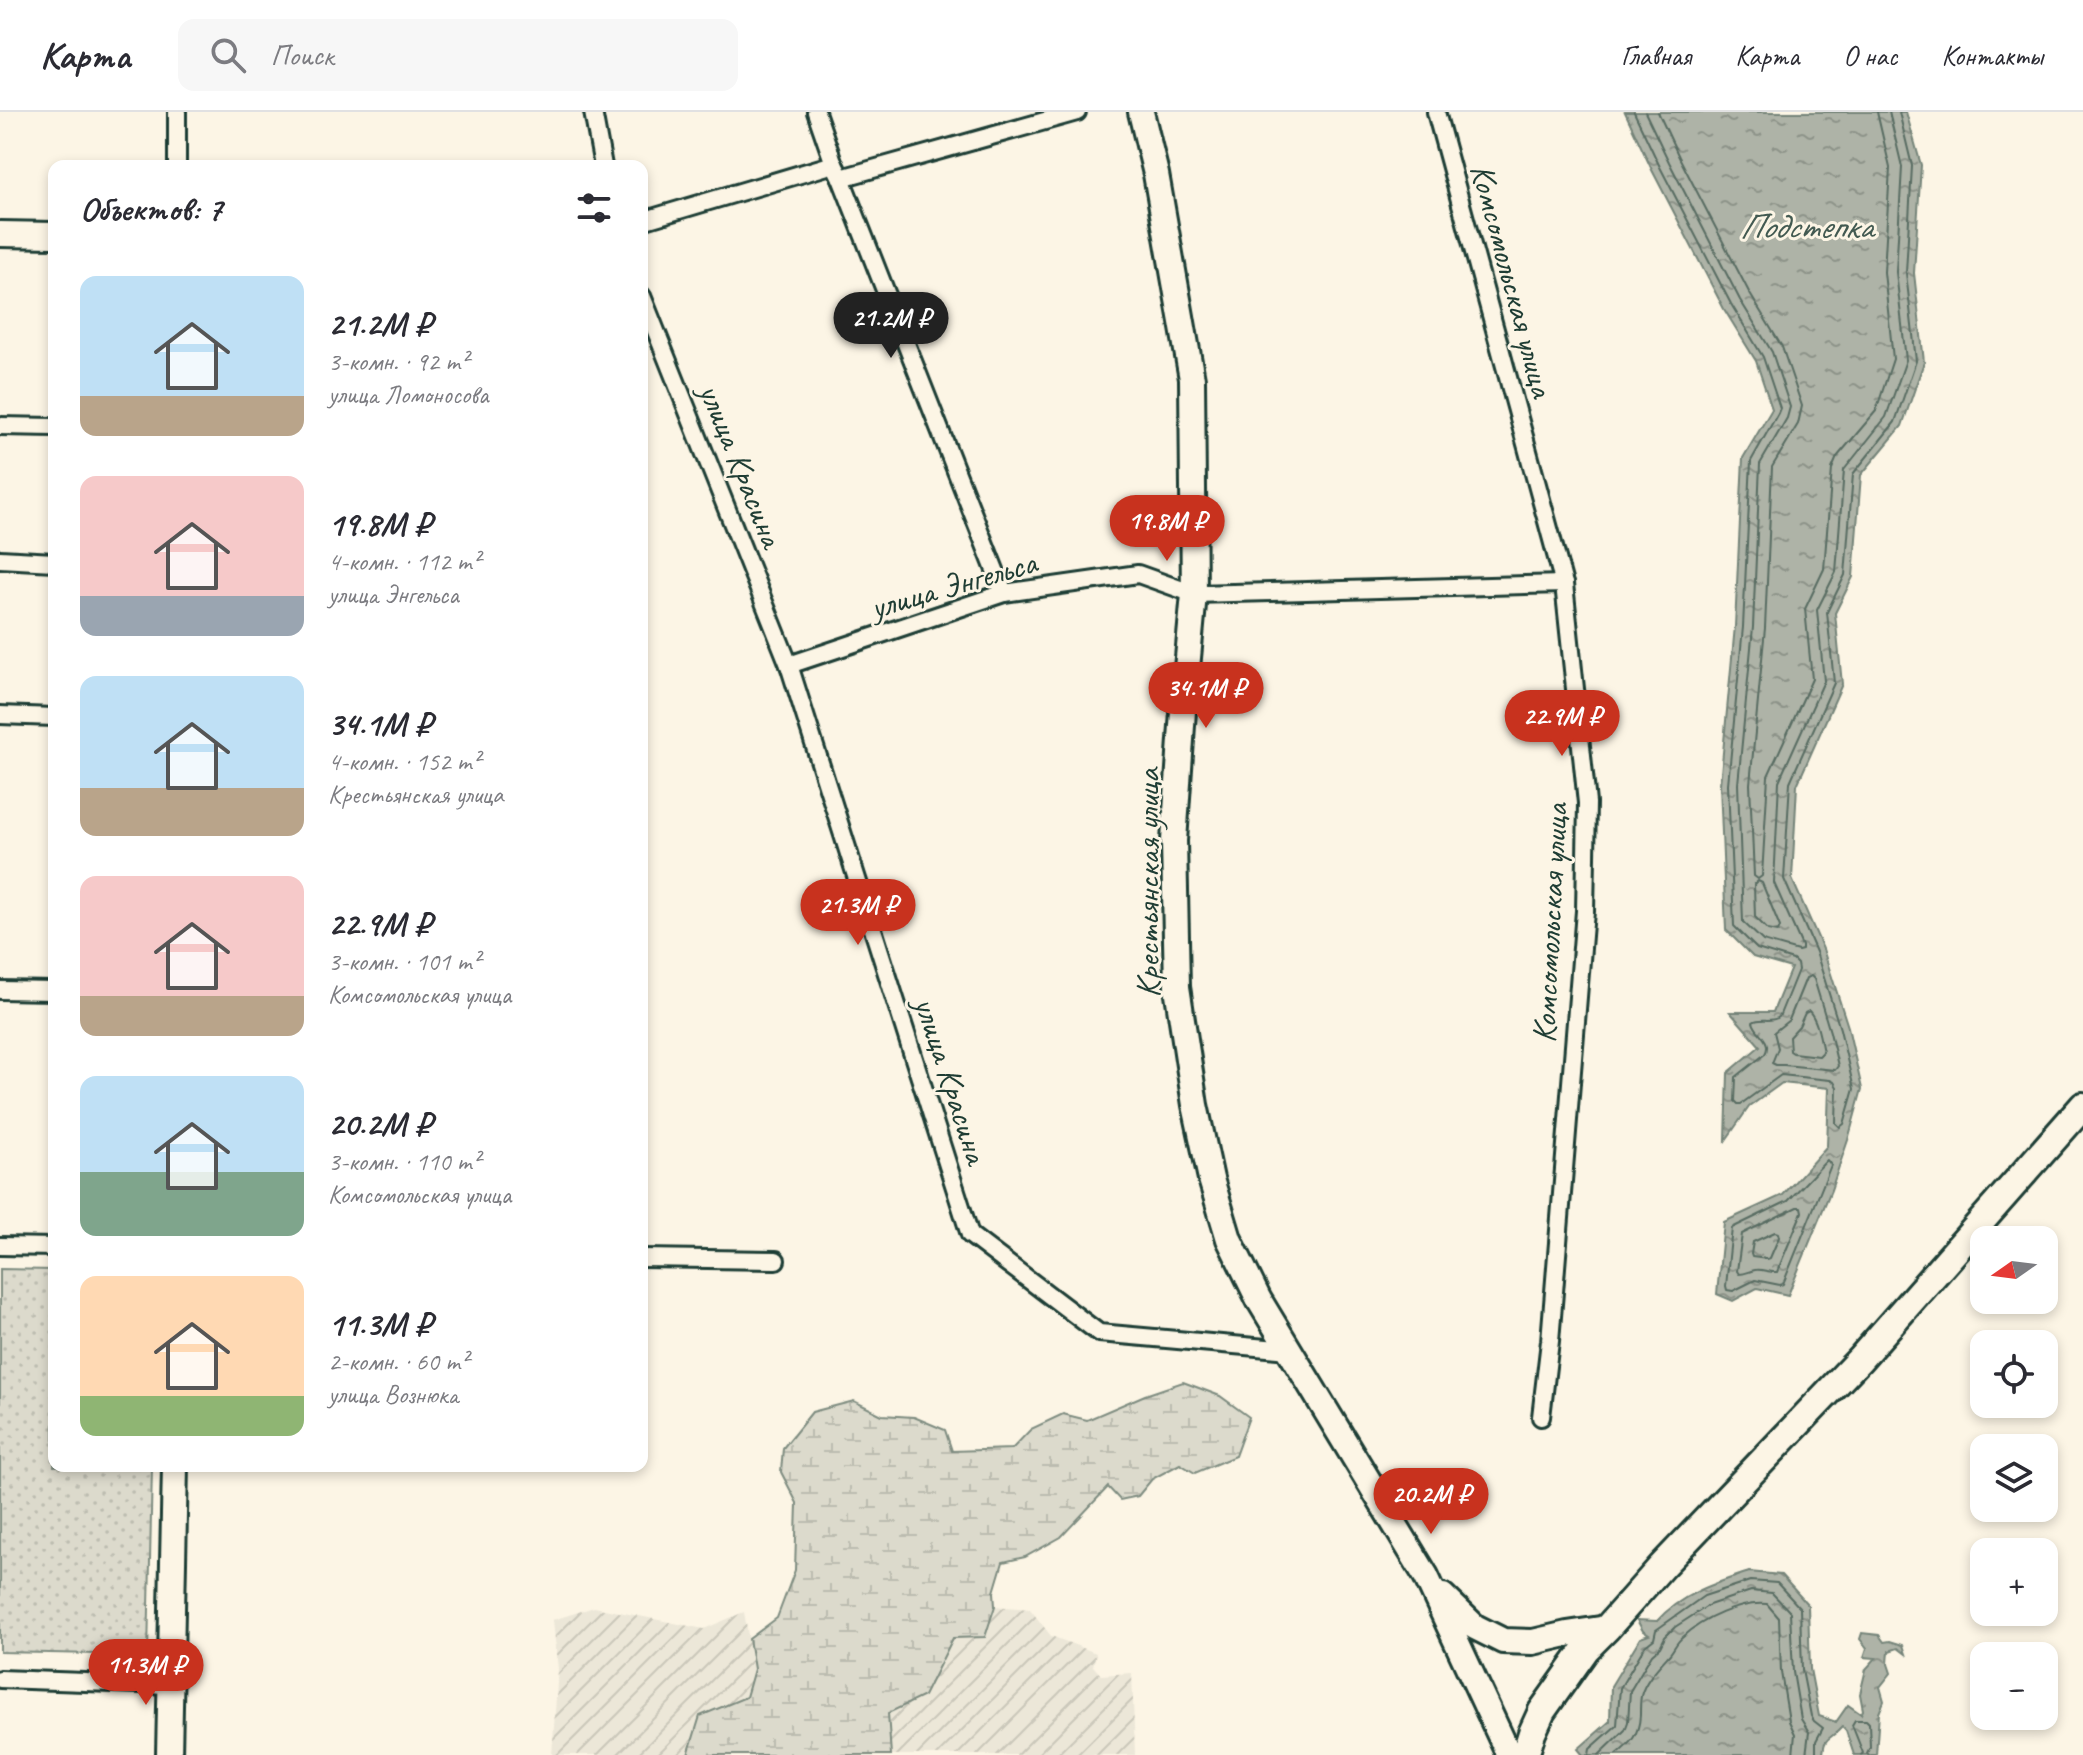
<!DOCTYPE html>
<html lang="ru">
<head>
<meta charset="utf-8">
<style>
	body { margin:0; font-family:Caveat,sans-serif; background:#f7f7f7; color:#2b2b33; height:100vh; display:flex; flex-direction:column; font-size:30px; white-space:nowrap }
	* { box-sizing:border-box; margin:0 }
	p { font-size:26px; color:#7c7c81 }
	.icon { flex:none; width:44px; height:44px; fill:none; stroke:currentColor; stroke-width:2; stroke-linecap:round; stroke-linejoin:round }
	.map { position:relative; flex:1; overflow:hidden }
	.drawer { position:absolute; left:48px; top:48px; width:600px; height:1312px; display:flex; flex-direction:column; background:#fff; border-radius:16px; box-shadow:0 4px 12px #0003 }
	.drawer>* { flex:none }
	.needle { width:52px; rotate:256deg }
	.tools { position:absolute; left:1970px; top:1114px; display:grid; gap:16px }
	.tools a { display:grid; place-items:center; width:88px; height:88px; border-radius:16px; background:#fff; box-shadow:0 4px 12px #0003; font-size:40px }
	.price { position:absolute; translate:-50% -68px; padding:0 18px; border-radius:28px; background:#c8321e; color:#fff; font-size:26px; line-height:52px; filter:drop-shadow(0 2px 4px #0008) }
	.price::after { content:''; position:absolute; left:50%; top:48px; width:24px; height:18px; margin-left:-12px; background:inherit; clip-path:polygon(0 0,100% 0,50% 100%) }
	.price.on { background:#222; color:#fff }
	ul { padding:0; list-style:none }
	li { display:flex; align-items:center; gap:24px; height:200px; padding:0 32px }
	li span { display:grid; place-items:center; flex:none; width:224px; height:160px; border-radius:16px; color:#555 }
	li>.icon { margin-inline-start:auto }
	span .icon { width:96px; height:96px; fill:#fffc; stroke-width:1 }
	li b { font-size:34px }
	h2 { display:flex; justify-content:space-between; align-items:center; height:96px; padding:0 32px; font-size:34px }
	header { display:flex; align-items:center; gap:48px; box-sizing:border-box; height:112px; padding:0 40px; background:#fff; border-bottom:2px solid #e1e1e2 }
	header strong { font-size:38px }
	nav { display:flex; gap:44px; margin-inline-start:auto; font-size:28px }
	.search { width:560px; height:72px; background:#f7f7f7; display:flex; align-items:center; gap:20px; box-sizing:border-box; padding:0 28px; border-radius:16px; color:#7c7c81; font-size:30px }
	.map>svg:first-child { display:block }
	.industrial { fill:url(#industrial-furrows) }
	.grass { fill:url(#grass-dots); stroke:#7e8c80; stroke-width:2 }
	.wetland { fill:url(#wetland-marsh); stroke:#7e8c80; stroke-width:2 }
	.water { fill:url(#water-ripples); stroke:#758479; stroke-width:2 }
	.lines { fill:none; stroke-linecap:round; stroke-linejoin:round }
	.shore { stroke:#586c62; stroke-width:2 }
	.street-casing { stroke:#1f3d34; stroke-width:22 }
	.secondary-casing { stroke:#1f3d34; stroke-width:30 }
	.primary-casing { stroke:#1f3d34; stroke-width:32 }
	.street { stroke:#fcf5e5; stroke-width:16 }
	.secondary { stroke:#fcf5e5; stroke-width:24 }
	.primary { stroke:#fcf5e5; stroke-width:26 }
	.labels { text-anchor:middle; stroke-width:6; stroke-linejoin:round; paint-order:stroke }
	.street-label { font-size:34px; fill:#1f3d34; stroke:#fcf5e5 }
	.water-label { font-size:36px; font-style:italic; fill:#435a51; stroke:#fcf5e5 }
</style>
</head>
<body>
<header>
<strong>Карта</strong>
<div class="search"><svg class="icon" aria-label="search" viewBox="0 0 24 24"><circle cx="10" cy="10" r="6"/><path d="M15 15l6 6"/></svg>Поиск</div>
<nav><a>Главная</a><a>Карта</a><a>О нас</a><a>Контакты</a></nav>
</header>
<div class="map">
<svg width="2083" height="1643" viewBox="0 0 2083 1643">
	<defs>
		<pattern id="industrial-furrows" width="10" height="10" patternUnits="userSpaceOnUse" patternTransform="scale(2)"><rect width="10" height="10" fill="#ece7d8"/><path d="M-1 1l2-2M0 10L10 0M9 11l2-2" fill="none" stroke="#cac7ba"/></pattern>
		<pattern id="grass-dots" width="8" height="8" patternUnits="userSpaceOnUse" patternTransform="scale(2)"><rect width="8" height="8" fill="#dcdacc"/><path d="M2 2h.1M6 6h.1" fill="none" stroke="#bcbcb0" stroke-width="1.8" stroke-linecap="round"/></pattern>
		<pattern id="wetland-marsh" width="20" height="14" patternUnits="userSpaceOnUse" patternTransform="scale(2)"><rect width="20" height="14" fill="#dcdacc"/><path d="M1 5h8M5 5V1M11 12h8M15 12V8" fill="none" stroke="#bcbcb0"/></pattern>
		<pattern id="water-ripples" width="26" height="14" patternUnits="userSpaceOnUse" patternTransform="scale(2)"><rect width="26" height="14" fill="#aeb3a7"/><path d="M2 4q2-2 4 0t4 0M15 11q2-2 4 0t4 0" fill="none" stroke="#8d9389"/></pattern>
	</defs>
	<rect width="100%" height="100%" fill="#fcf5e5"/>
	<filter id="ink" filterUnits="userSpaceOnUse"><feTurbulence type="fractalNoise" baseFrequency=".0125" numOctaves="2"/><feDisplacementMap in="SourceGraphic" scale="16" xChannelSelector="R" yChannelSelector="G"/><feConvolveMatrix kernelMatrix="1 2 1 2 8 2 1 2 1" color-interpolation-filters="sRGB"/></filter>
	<g filter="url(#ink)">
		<!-- industrial -->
		<g class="industrial">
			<polygon points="995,1494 1030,1497 1051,1524 1096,1541 1093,1554 1101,1563 1132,1561 1135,1643 891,1643 888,1601 924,1584 953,1525 985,1525"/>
			<polygon points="594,1495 704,1517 744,1500 754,1557 746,1585 700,1604 688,1643 552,1643 558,1557 553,1508"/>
		</g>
		<!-- grass -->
		<polygon class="grass" points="0,1157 54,1158 54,1354 152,1354 148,1543 0,1540"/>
		<!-- wetland -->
		<polygon class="wetland" points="1183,1270 1220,1284 1249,1305 1235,1344 1195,1361 1180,1352 1152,1367 1138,1384 1120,1388 1108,1375 1061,1425 1025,1445 1003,1450 994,1480 995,1494 985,1525 953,1526 924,1584 888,1601 891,1643 688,1643 700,1604 746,1585 754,1557 749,1527 777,1506 795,1458 797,1391 781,1360 783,1336 812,1300 854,1289 882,1303 914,1305 945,1318 952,1339 1012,1337 1031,1317 1063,1302 1087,1308 1145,1283"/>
		<!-- water -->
		<g class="water">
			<polygon points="1625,0 1906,0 1921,53 1914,161 1924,250 1902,314 1861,363 1853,465 1835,501 1842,572 1797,673 1792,767 1823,837 1848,915 1862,977 1848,1028 1831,1078 1788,1183 1757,1176 1733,1189 1717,1182 1724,1110 1783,1083 1827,1034 1829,976 1782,971 1749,995 1726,1028 1728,961 1760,934 1730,900 1773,900 1791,856 1753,845 1726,818 1720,672 1735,514 1743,346 1772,297 1756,249 1724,197 1652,58"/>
			<path d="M1749 1460 1781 1463 1808 1493 1810 1557 1819 1604 1836 1610 1848 1593 1861 1602 1863 1598 1860 1582 1866 1557 1876 1546 1864 1545 1867 1536 1860 1527 1862 1521 1879 1523 1884 1530 1890 1529 1903 1533 1906 1542 1898 1536 1889 1539 1888 1552 1891 1561 1880 1575 1884 1589 1879 1601 1876 1643H1854L1846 1619 1842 1615C1831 1628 1824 1623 1823 1643H1583L1578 1637 1610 1609 1611 1574 1640 1526 1649 1523 1643 1519 1637 1508 1657 1509C1680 1482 1716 1471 1749 1460Z"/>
		</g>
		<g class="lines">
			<!-- shore -->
			<g class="shore">
				<path d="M1634 0 1660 55 1731 192 1763 245 1780 296 1778 301 1751 349 1743 515 1728 672 1734 814 1757 837 1793 848 1797 852 1798 858 1779 905C1771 911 1761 905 1753 910 1756 922 1773 928 1765 942L1736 965 1735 989 1738 992H1741L1781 963 1830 968 1834 970 1837 975 1836 1011 1840 1015 1844 1012 1854 977 1840 917 1816 840 1784 767 1790 670 1834 571 1827 500 1845 463 1853 362 1895 310 1916 249 1906 161 1912 54 1899 0"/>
				<polyline points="1645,0 1669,50 1740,188 1772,240 1790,295 1787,306 1760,352 1753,515 1738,672 1743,810 1763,829 1798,839 1802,838 1802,834 1774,771 1779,669 1824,569 1817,498 1836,460 1844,358 1886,305 1906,248 1896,160 1902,55 1889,0"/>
				<polyline points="1658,0 1679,45 1750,182 1782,235 1802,294 1798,312 1772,355 1765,516 1750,672 1754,764 1758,767 1762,764 1768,664 1812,567 1805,497 1824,457 1832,357 1837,345 1876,299 1893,247 1884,160 1890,56 1877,0"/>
				<polygon points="1758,769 1762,771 1780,815 1778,820 1768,818 1755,805 1754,773"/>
				<polygon points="1811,864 1814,867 1830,920 1838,954 1835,958 1784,953 1776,953 1772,951 1778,936 1774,920 1789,908 1806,866"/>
				<path d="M1809 899C1818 909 1820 927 1823 940L1819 944 1793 941 1790 939 1789 925 1799 914 1805 901Z"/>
				<polygon points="1827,1048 1831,1053 1783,1172 1780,1173 1755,1168 1733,1179 1727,1178 1726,1174 1732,1116 1788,1089"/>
				<path d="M1797 1095H1801L1802 1100 1777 1160C1770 1161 1763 1157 1755 1158 1749 1159 1745 1162 1739 1162L1737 1159 1742 1122Z"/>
				<polygon points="1775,1120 1778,1121 1779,1125 1770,1146 1767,1147 1752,1145 1751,1142 1753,1130"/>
				<polyline points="1589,1643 1590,1637 1617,1613 1620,1576 1645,1534 1654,1527 1656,1518 1704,1484 1750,1469 1777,1471 1800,1496 1802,1558 1811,1604 1814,1609 1823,1616 1816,1629 1816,1643"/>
				<polyline points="1599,1643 1625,1618 1628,1610 1630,1579 1652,1542 1660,1535 1665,1525 1675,1515 1709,1493 1751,1479 1772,1481 1790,1500 1793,1560 1801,1607 1809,1620 1806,1643"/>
				<path d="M1616 1643C1631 1631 1639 1623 1640 1603 1640 1597 1640 1590 1641 1584 1644 1570 1658 1555 1668 1544 1674 1538 1676 1530 1683 1525 1702 1507 1741 1489 1767 1492L1779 1506 1781 1560 1789 1609 1795 1622 1793 1643"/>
				<polyline points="1861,1643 1863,1641 1852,1613 1855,1608 1866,1608 1869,1611 1870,1635 1867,1641 1869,1643"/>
			</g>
			<defs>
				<g id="street">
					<polyline points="593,0 603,54"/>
					<polyline points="816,0 834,52 841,66 1004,481"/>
					<polyline points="1436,0 1564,472 1587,691 1585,799 1550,1229 1541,1305"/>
					<polyline points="177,54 177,0"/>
					<polyline points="841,66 1077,0"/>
					<polyline points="642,109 834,52"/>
					<polyline points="642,184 789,553 970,1123 1099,1221 1290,1238"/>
					<polyline points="0,314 54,315"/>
					<polyline points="0,447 54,450"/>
					<polyline points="789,553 1004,481 1138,462 1194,482 1564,472"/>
					<polyline points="0,603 54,605"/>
					<polyline points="0,878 54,879"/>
					<polyline points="0,1134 54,1135"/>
					<polyline points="642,1146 776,1148"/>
					<polyline points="0,1567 170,1573"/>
				</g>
				<g id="secondary">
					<polyline points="1141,0 1156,62 1192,267 1194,482 1183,599 1174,729 1177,875 1195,993 1211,1067 1229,1127 1259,1188 1426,1464 1509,1643"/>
					<polyline points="0,122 54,123"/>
					<polyline points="1443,1484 1475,1515 1503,1529 1533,1530 1567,1522 1607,1516"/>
					<polyline points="169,1643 175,1354"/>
				</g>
				<polyline id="primary" points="1525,1643 1532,1621 1542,1599 1586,1537 1607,1516 1662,1454 1860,1247 2083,994"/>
			</defs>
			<!-- street casing -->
			<use href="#street" class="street-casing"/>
			<!-- secondary casing -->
			<use href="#secondary" class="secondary-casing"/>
			<!-- primary casing -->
			<use href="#primary" class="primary-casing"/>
			<!-- street -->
			<use href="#street" class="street"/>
			<!-- secondary -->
			<use href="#secondary" class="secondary"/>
			<!-- primary -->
			<use href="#primary" class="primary"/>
		</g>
	</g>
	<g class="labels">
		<!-- street labels -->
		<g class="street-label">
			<text transform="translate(1513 168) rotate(75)" y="12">Комсомольская улица</text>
			<text transform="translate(742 353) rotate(68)" y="12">улица Красина</text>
			<text transform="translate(953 472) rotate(-16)" y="12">улица Энгельса</text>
			<text transform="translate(1147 771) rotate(-90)" y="12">Крестьянская улица</text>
			<text transform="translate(1549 811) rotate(-87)" y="12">Комсомольская улица</text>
			<text transform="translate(952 968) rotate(72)" y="12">улица Красина</text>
		</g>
		<!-- water labels -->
		<g class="water-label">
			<text x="1806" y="126">Подстепка</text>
		</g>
	</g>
</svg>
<div class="tools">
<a><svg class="needle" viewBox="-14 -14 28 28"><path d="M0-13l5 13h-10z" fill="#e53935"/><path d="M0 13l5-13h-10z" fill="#7c7c81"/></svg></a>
<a><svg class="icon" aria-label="locate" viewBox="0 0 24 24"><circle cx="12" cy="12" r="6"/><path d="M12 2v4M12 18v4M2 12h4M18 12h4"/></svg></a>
<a><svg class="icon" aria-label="layers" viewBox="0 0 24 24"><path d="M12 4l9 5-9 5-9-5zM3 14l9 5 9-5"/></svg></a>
<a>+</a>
<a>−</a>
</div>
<b class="price on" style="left:891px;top:248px">21.2M ₽</b>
<b class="price" style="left:1167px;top:451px">19.8M ₽</b>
<b class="price" style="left:1206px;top:618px">34.1M ₽</b>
<b class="price" style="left:1562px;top:646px">22.9M ₽</b>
<b class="price" style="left:858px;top:835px">21.3M ₽</b>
<b class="price" style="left:1431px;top:1424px">20.2M ₽</b>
<b class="price" style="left:146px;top:1595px">11.3M ₽</b>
<section class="drawer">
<h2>Объектов: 7<svg class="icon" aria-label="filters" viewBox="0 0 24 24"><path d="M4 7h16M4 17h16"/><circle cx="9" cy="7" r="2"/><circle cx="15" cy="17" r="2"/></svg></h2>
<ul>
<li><span style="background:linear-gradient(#bfe0f5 75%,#b9a48a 0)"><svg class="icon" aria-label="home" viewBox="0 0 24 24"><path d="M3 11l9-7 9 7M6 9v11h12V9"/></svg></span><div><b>21.2M ₽</b><p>3-комн. · 92 m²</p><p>улица Ломоносова</p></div></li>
<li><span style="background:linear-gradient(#f6c9c9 75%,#9aa5b1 0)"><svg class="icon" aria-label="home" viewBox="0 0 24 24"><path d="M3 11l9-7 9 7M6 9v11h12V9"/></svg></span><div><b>19.8M ₽</b><p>4-комн. · 112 m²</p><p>улица Энгельса</p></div></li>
<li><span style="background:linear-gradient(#bfe0f5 70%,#b9a48a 0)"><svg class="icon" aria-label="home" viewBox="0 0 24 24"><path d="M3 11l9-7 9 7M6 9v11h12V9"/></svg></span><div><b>34.1M ₽</b><p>4-комн. · 152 m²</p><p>Крестьянская улица</p></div></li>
<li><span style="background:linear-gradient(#f6c9c9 75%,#b9a48a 0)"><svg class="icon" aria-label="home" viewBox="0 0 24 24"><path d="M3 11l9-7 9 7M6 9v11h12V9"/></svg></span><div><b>22.9M ₽</b><p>3-комн. · 101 m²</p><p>Комсомольская улица</p></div></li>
<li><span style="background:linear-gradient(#bfe0f5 60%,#7fa58c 0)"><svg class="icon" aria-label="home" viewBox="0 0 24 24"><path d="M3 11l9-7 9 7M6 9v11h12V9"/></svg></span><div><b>20.2M ₽</b><p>3-комн. · 110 m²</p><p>Комсомольская улица</p></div></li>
<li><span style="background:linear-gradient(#ffd9b3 75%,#8fb573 0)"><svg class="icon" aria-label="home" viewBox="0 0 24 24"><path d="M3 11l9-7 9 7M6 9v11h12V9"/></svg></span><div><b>11.3M ₽</b><p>2-комн. · 60 m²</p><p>улица Вознюка</p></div></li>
</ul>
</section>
</div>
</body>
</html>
